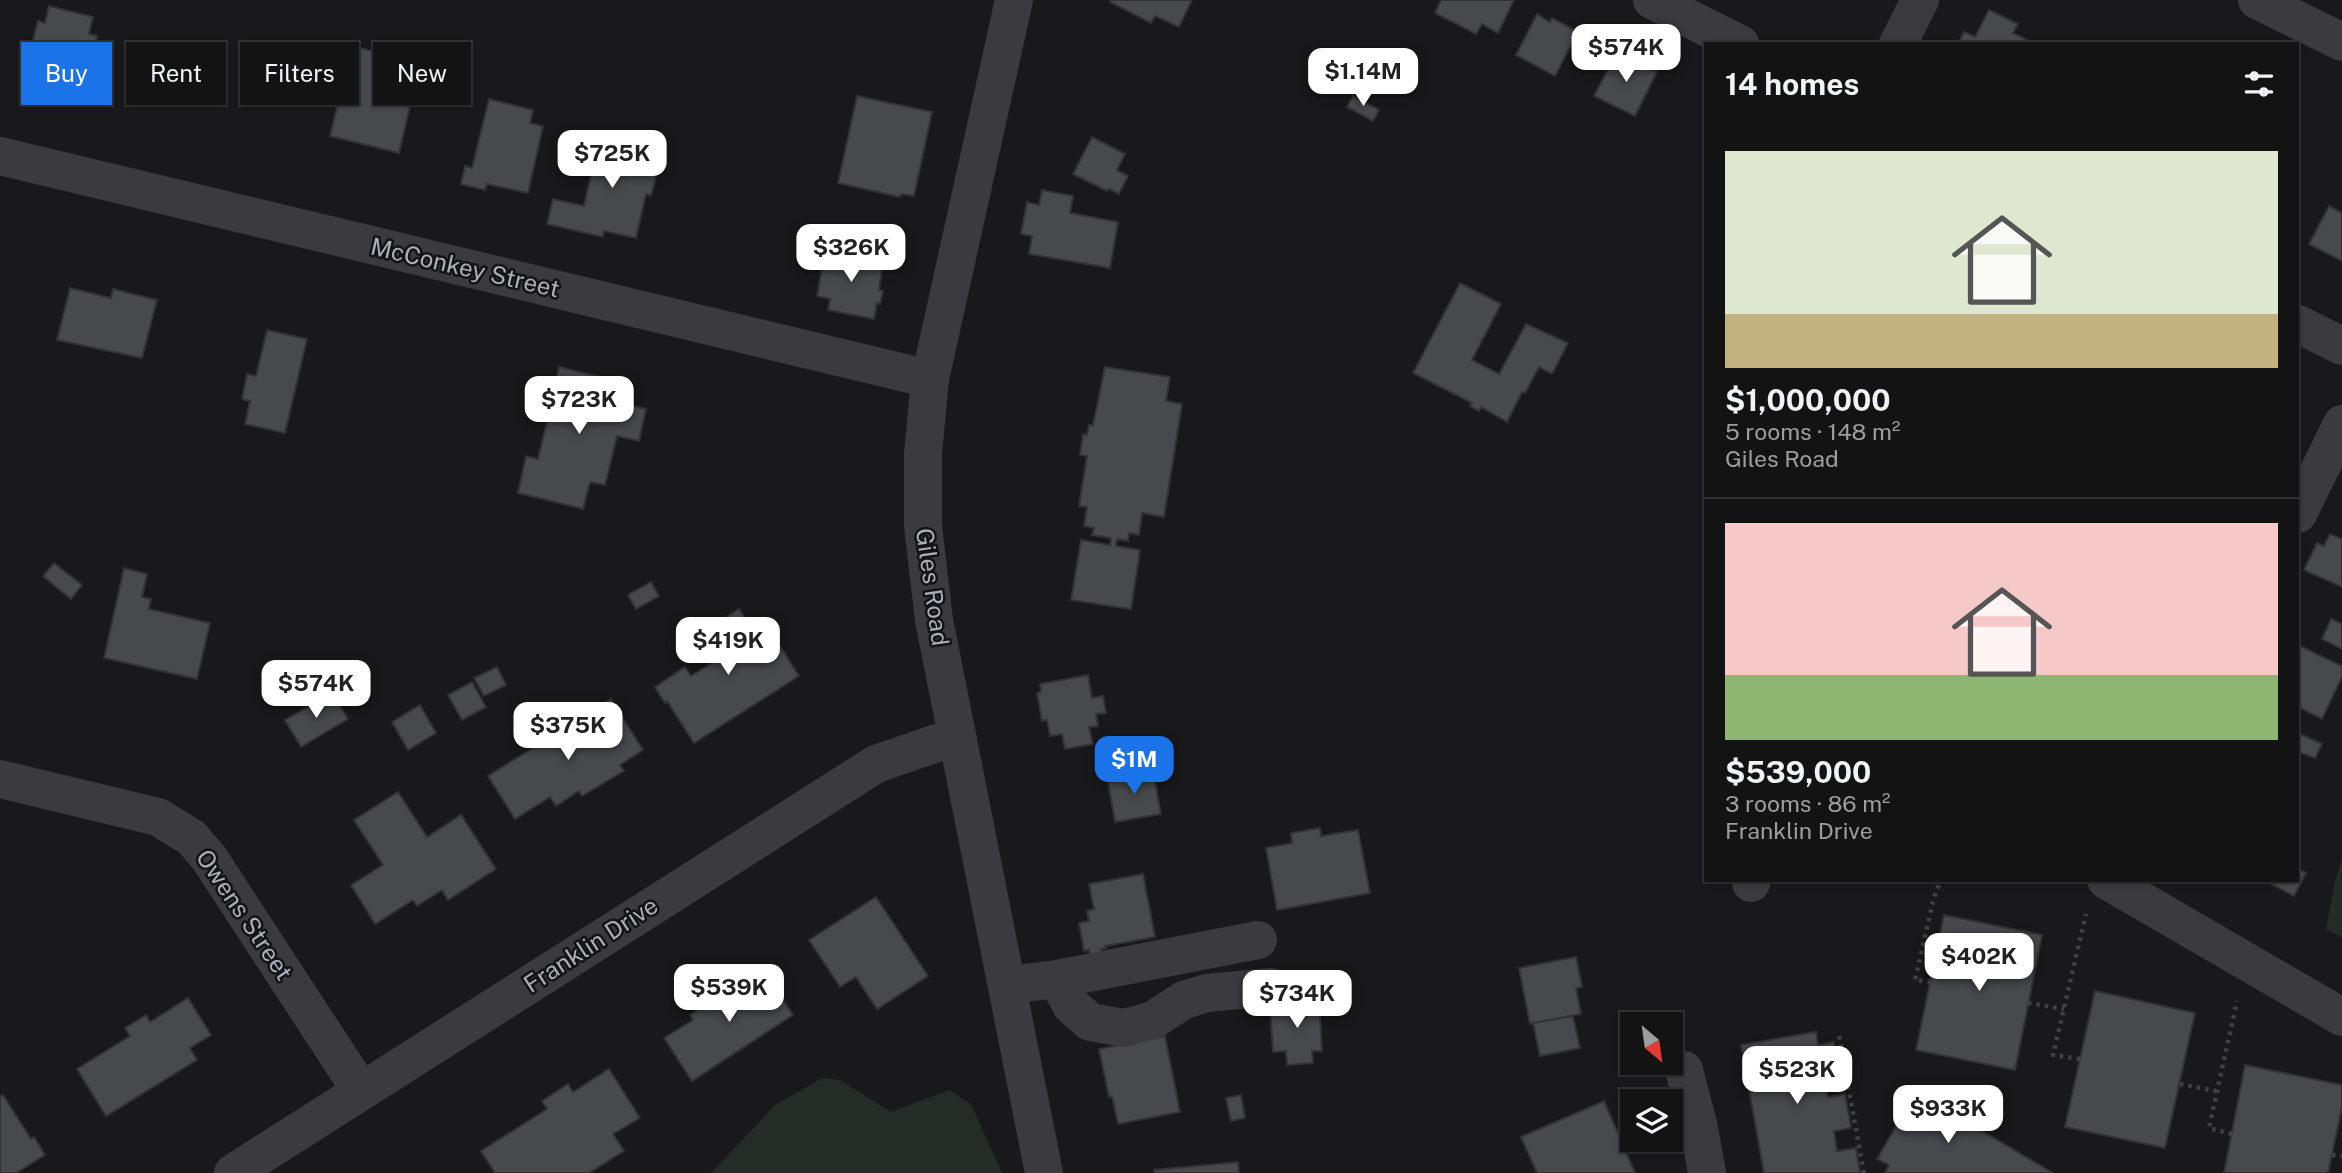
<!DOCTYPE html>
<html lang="en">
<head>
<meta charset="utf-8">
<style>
	body { margin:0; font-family:"Public Sans",sans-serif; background:#1c1c1d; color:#f1f3f6; height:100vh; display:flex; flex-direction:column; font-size:26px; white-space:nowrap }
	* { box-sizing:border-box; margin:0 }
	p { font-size:23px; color:#9d9ea0 }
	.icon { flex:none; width:38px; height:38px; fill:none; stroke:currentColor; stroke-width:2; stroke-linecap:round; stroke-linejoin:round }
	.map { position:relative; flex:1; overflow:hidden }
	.sheet { position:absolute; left:1704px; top:42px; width:595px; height:840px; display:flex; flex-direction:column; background:#131314; border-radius:0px; box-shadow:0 2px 5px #0004,0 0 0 2px #323234 }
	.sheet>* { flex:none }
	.top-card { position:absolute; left:21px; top:42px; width:665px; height:63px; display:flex; gap:14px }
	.needle { width:46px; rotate:151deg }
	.fabs { position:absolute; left:1620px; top:1012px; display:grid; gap:14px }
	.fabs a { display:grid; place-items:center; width:63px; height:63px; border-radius:0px; background:#131314; box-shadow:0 2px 5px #0004,0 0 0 2px #323234; font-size:35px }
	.price { position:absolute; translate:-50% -60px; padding:0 16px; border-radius:14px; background:#fff; color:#222; font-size:23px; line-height:46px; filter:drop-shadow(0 2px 4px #0008) }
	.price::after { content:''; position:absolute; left:50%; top:42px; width:21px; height:16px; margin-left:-10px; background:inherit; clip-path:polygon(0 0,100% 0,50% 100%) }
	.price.on { background:#1a73e8; color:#fff }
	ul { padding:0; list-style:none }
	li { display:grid; align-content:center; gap:14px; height:371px; padding:0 21px }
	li+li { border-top:2px solid #323234 }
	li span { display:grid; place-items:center; height:217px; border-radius:0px; color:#555 }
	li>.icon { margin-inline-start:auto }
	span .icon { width:126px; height:126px; fill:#fffc; stroke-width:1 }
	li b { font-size:30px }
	h2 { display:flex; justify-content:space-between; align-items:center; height:84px; padding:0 21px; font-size:30px }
	.chip { padding:0 24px; border-radius:0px; background:#131314; box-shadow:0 2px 5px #0004,0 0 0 2px #323234; font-size:24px; line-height:63px }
	.chip.on { background:#1a73e8; color:#fff }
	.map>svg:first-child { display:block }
	.green { fill:#252c27 }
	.building { fill:#48494d; stroke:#333336; stroke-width:2 }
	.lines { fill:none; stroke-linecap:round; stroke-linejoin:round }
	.path { stroke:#404146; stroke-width:4.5; stroke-dasharray:3.5 5; stroke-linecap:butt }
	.minor { stroke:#3a3a3f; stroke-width:38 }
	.labels { text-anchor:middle; stroke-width:5; stroke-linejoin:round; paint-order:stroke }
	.street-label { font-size:24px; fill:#acafb9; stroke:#141416 }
</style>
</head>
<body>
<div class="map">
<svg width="2342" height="1173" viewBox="0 0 2342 1173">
	<rect width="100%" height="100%" fill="#19191b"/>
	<!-- green -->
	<g class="green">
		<polygon points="2342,859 2342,938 2326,929 2335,881"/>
		<polygon points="822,1078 840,1080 891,1112 949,1090 971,1104 1002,1173 711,1173 774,1106"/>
	</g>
	<!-- building -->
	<g class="building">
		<polygon points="1111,0 1192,0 1179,27 1155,16 1151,23 1110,2"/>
		<polygon points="1441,0 1514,0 1498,33 1482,24 1476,34 1435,13"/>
		<polygon points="49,6 93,17 89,34 97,36 85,82 26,67 38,21 45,23"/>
		<polygon points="1989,10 2018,24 2013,33 2035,44 1958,44 1964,32 1975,37"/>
		<polygon points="1537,14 1550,22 1552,18 1578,32 1555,76 1516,55"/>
		<polygon points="352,46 420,63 399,153 330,136"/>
		<polygon points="1616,54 1631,62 1633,59 1657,72 1635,116 1594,96"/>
		<polygon points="857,96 932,112 914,196 901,194 900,197 838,183"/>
		<polygon points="1353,96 1379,110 1373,121 1347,107"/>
		<polygon points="489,99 533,110 530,123 543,126 528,193 487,184 485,190 461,184 465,166 472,168"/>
		<polygon points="622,132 650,138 647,150 656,152 651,172 657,173 651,196 646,194 636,238 604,231 603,237 547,224 553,199 584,206 599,138 619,143"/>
		<polygon points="1092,137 1125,154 1117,170 1128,176 1119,194 1109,189 1107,191 1073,174"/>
		<polygon points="1042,190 1073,196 1070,213 1118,222 1110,268 1029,254 1032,236 1021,234 1027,202 1039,205"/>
		<polygon points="2329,206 2342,213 2342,261 2309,244"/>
		<polygon points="825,251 883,262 879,290 883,291 880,304 877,303 874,319 828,310 830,299 817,296"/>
		<polygon points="1460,283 1501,304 1472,360 1499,374 1526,324 1568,343 1552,374 1539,367 1525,393 1522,392 1507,422 1481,407 1479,411 1470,406 1472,403 1413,373"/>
		<polygon points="70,288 111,298 113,289 157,300 142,358 57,340"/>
		<polygon points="267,330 307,339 285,433 245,424 250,401 242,399 247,374 256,376"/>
		<polygon points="559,367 629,384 624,404 646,409 639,441 617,436 605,485 590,482 583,509 518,493 526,456 538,459 547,421 536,418 544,382 555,385"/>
		<polygon points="1105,367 1170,377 1166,401 1182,404 1164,517 1142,513 1139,535 1129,533 1128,541 1117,539 1116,546 1140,550 1131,609 1071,600 1081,540 1110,545 1111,538 1092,535 1094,528 1084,526 1087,507 1079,506 1087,456 1080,455 1083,434 1087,435 1089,425 1093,425"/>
		<polygon points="2330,534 2342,539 2342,587 2304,570 2317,543 2324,546"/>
		<polygon points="54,563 82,585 71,599 43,576"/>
		<polygon points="124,568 147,574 142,597 151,599 149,609 210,623 197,679 104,658"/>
		<polygon points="651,582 659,596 636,609 628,595"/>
		<polygon points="739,609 756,635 768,627 799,676 694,743 667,701 665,703 655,687 685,667 691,676 718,659 701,634"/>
		<polygon points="2331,619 2342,624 2342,649 2322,639"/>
		<polygon points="2298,645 2342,666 2342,677 2322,719 2298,707"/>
		<polygon points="497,667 506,685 484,696 474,678"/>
		<polygon points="1088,675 1092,698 1103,696 1106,713 1096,714 1098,726 1089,727 1093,744 1065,749 1062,734 1050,736 1047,720 1042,721 1037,693 1041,692 1040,684"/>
		<polygon points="472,682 486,707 462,720 448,695"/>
		<polygon points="332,693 348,719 301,747 285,720"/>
		<polygon points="611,699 643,750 620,765 624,771 582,796 579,791 556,806 550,797 515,819 488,776"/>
		<polygon points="420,705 436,733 408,750 392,722"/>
		<polygon points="2298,733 2322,744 2315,758 2298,752"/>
		<polygon points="1132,769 1133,775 1153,771 1161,814 1115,822 1108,781 1122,778 1120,771"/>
		<polygon points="398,792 427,837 461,815 496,869 448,900 442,890 417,906 413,900 375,924 351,885 383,865 354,820"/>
		<polygon points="1320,828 1321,836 1358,830 1370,893 1277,910 1266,848 1292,843 1291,833"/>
		<polygon points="2298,869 2306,873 2294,896 2263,880 2298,880"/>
		<polygon points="1143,874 1155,937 1105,946 1106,948 1101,949 1102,955 1091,957 1089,950 1084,951 1079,923 1089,921 1087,911 1094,909 1089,884"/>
		<polygon points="876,897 928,976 877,1009 856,977 840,987 809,940"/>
		<polygon points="1944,915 2042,935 2015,1070 1916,1050"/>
		<polygon points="1576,957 1582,987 1576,988 1581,1014 1530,1024 1519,968"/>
		<polygon points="762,967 793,1015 692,1081 664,1038 693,1020 690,1015"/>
		<polygon points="2095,991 2195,1013 2165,1148 2065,1127"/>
		<polygon points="1303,996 1304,1002 1319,1001 1322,1051 1312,1051 1313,1063 1287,1065 1286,1051 1273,1052 1270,1006 1285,1004 1284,997"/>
		<polygon points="188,998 211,1035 190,1048 197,1060 106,1116 77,1069 130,1036 125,1028 146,1015 150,1022"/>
		<polygon points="1573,1016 1580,1048 1540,1056 1533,1023"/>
		<polygon points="1816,1032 1818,1045 1834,1042 1841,1074 1824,1077 1828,1097 1845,1094 1851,1128 1834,1131 1837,1151 1856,1148 1860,1173 1764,1173 1741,1045"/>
		<polygon points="1165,1036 1180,1112 1118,1124 1112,1096 1109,1097 1099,1049"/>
		<polygon points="2245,1065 2342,1085 2342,1107 2328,1173 2224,1173"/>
		<polygon points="609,1069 640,1118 613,1134 624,1151 589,1173 495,1173 481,1151 547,1109 542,1101 568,1084 573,1092"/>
		<polygon points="1916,1092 2053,1173 1885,1173 1889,1165 1877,1159"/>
		<polygon points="3,1095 31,1139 34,1137 45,1155 16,1173 0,1173 0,1097"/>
		<polygon points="1241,1095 1245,1118 1231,1121 1226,1098"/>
		<polygon points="1604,1101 1635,1173 1537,1173 1521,1137"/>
		<polygon points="1238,1162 1239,1173 1154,1173 1154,1170"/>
	</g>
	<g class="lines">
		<!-- path -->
		<g class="path">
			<polyline points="1931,982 1915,980 1934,897 1941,880"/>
			<polyline points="2028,1003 2064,1009"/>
			<polyline points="1839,1036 1864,1173"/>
			<polyline points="2080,1059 2053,1055 2086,914"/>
			<polyline points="2180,1084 2216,1091"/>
			<polyline points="2232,1134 2209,1128 2237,1001"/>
			<polyline points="2332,1155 2342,1156"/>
		</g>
		<!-- minor -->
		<g class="minor">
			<polyline points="1014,0 930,379 923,454 923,526 934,620 1044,1173"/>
			<polyline points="1652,0 1740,44"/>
			<polyline points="2257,0 2342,42"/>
			<polyline points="1898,44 1920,0"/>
			<polyline points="0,156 930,379"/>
			<polyline points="2298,324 2342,346"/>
			<polyline points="2298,514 2342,424"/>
			<polyline points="0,779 158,817 192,838 209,858 361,1091"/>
			<polyline points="2106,880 2342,1017"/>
			<polyline points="1751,883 1752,880"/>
			<polyline points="1057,979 1071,1005 1090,1022 1124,1028 1153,1020 1184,1000 1207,993 1271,987"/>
			<polyline points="1008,985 1057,979 1258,940"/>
			<polyline points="1684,1070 1699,1128 1707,1173"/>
			<polyline points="233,1173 876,764 937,743 958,739"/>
		</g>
	</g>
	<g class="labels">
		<!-- street labels -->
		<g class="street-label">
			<text transform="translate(465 268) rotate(13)" y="8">McConkey Street</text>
			<text transform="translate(932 587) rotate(82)" y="8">Giles Road</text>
			<text transform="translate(244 915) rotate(56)" y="8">Owens Street</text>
			<text transform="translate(591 945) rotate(-33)" y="8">Franklin Drive</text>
		</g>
	</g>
</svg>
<div class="fabs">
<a><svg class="needle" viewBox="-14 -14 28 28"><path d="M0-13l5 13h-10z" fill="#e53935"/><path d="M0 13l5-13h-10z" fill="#9d9ea0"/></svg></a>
<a><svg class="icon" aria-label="layers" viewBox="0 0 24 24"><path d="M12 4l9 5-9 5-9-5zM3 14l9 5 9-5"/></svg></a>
</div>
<b class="price" style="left:1626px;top:84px">$574K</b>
<b class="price" style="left:1363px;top:108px">$1.14M</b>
<b class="price" style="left:612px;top:190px">$725K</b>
<b class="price" style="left:851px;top:284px">$326K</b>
<b class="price" style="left:579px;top:436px">$723K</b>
<b class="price" style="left:728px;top:677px">$419K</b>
<b class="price" style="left:316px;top:720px">$574K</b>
<b class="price" style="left:568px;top:762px">$375K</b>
<b class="price on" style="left:1134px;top:796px">$1M</b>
<b class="price" style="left:1979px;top:993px">$402K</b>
<b class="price" style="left:729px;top:1024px">$539K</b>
<b class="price" style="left:1297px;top:1030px">$734K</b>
<b class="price" style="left:1797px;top:1106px">$523K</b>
<b class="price" style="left:1948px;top:1145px">$933K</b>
<div class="top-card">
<a class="chip on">Buy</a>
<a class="chip">Rent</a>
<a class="chip">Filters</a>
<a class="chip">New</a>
</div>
<section class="sheet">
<h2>14 homes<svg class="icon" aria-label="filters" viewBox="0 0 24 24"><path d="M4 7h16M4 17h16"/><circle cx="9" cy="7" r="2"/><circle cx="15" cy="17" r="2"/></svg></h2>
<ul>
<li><span style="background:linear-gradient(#dfe7d0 75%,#c2b280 0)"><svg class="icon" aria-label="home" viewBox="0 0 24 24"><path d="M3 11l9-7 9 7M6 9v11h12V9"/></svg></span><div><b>$1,000,000</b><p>5 rooms · 148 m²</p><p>Giles Road</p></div></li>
<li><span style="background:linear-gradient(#f6c9c9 70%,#8fb573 0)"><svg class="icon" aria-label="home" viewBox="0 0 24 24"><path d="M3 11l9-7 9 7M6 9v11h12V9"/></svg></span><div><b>$539,000</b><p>3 rooms · 86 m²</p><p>Franklin Drive</p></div></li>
</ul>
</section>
</div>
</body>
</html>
